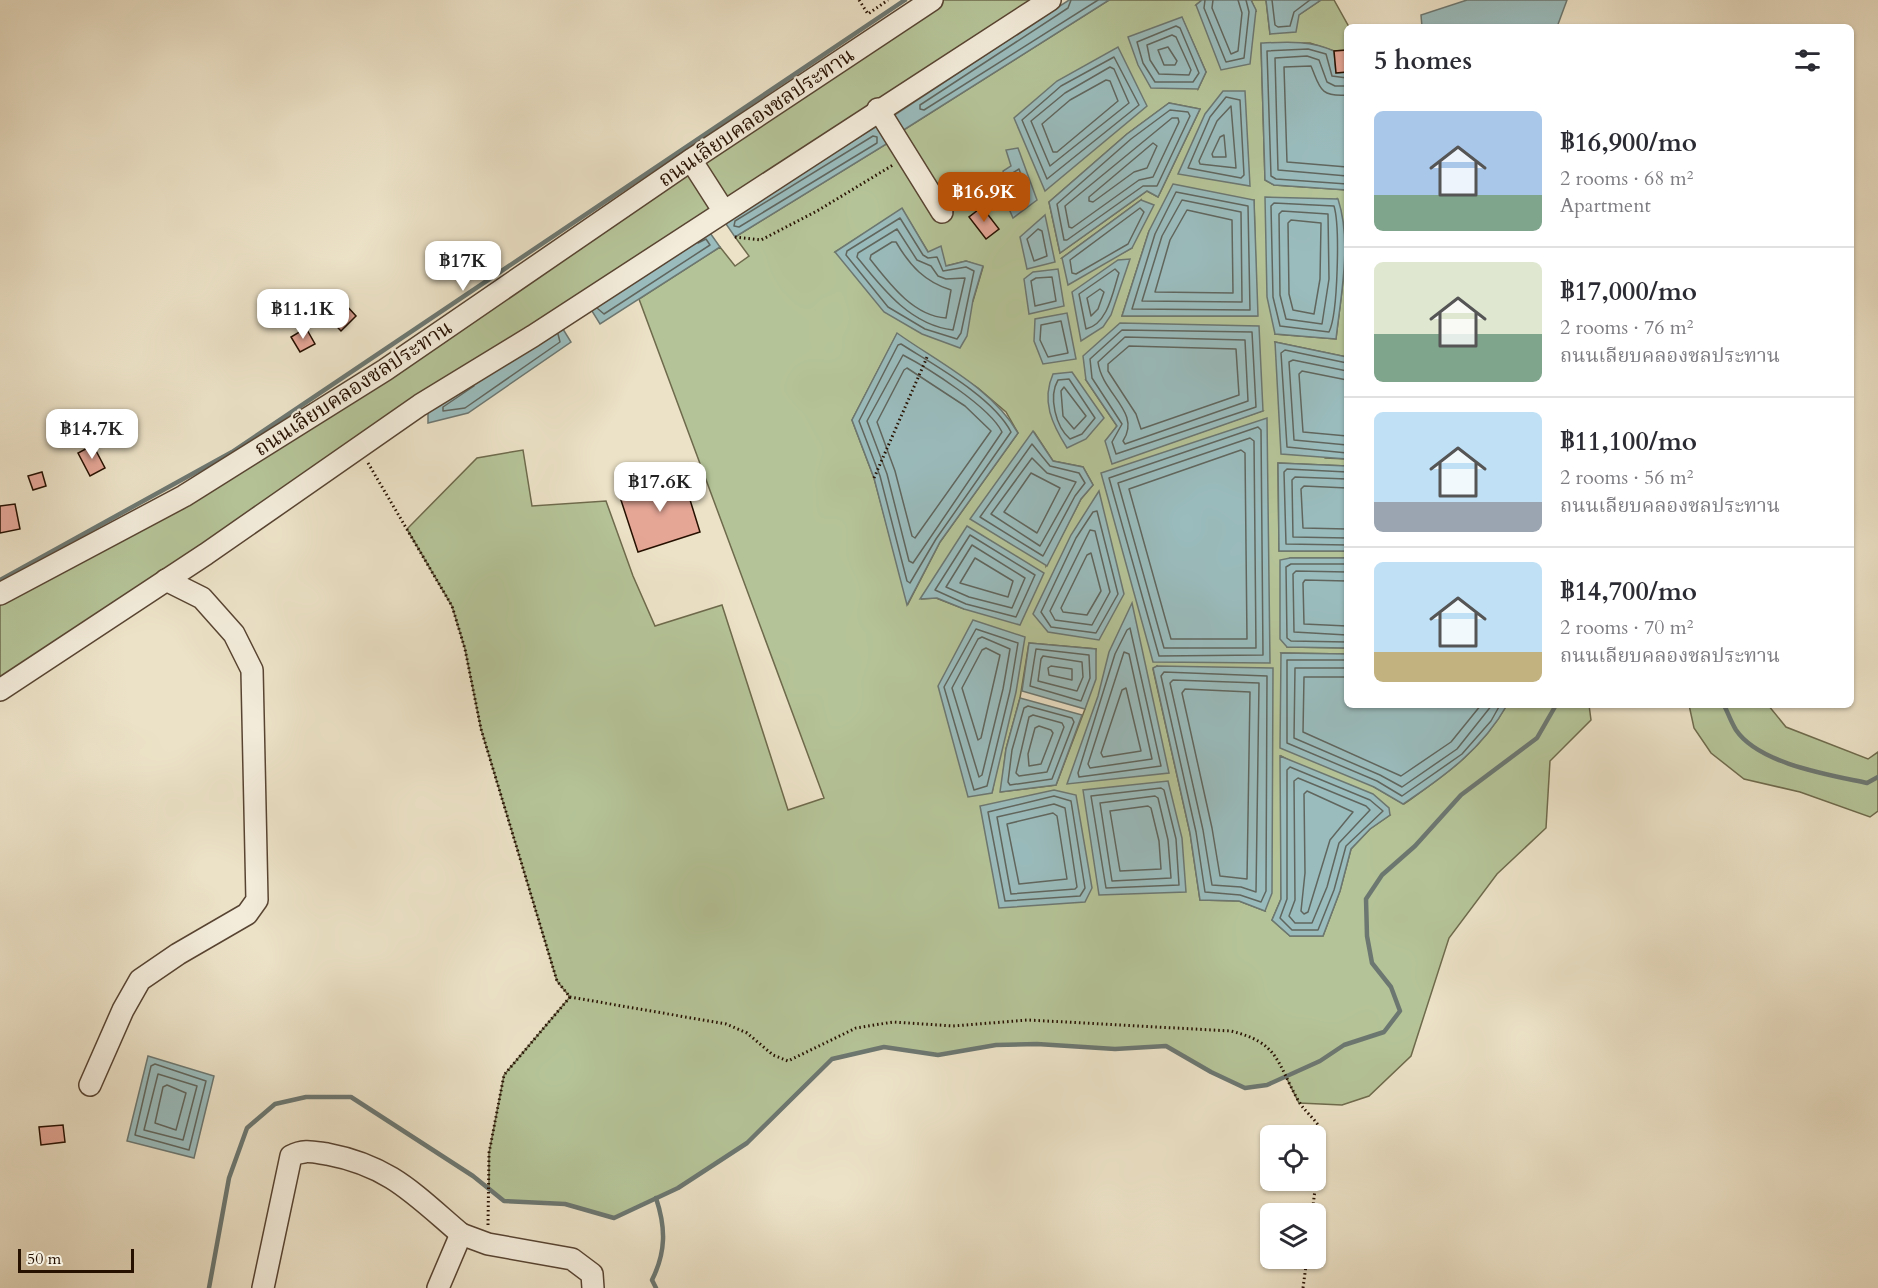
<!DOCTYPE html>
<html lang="en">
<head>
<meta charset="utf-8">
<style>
	body { margin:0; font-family:Cardo,"Noto Serif Thai",serif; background:#f7f7f7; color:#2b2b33; height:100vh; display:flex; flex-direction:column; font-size:22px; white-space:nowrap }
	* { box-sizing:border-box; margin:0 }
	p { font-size:20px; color:#7c7c81 }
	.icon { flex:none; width:33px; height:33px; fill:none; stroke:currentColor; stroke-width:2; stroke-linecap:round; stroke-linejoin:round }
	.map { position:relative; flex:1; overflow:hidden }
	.sheet { position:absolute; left:1344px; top:24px; width:510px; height:684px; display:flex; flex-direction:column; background:#fff; border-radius:9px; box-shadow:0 2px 4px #0004 }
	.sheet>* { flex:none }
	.fabs { position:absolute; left:1260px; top:1125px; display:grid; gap:12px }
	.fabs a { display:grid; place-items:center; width:66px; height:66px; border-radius:9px; background:#fff; box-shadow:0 2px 4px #0004; font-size:30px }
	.scale { position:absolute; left:18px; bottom:15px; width:116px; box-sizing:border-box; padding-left:6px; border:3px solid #261000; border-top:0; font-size:16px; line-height:21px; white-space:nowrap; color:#261000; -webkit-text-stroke:4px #f3ecdb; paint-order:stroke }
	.price { position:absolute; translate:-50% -51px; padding:0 14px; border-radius:12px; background:#fff; color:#222; font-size:20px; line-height:39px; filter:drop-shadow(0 2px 3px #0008) }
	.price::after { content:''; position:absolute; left:50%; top:36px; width:18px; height:14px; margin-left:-9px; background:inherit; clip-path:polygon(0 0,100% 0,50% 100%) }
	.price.selected { background:#b45309; color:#fff }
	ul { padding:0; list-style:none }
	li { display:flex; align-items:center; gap:18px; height:150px; padding:0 30px }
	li+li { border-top:2px solid #e1e1e2 }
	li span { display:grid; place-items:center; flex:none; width:168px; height:120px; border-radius:9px; color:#555 }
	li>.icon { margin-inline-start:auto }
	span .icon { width:72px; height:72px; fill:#fffc; stroke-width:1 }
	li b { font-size:26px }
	h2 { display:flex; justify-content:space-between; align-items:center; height:72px; padding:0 30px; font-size:26px }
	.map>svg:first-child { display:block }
	.green { fill:#b5c498; stroke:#6e6a4c; stroke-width:1.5; fill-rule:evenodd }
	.water { fill:#9abcbd; stroke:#6c7771; stroke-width:1.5 }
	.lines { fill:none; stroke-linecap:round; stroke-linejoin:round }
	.shore { stroke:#60665e; stroke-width:1.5 }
	.stream { stroke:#6c7771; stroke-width:4.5 }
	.building { fill:#e5a696; stroke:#261000; stroke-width:1.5 }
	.minor-casing { stroke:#584432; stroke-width:24 }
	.path { stroke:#261000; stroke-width:3; stroke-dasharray:1.5 3; stroke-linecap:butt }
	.minor { stroke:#f3ecdb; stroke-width:21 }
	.labels { text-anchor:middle; stroke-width:4.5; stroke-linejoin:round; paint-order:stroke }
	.street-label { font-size:21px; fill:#261000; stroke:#f3ecdb }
</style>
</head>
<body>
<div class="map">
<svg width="1878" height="1288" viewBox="0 0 1878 1288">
	<rect width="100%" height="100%" fill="#ece2c7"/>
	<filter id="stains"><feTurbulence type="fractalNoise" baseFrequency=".00333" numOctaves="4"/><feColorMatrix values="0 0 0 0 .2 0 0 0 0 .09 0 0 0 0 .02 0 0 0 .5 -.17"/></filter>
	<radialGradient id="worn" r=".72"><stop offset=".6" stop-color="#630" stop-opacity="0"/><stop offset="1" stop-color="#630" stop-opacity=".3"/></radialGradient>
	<!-- green -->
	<g class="green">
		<polygon points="929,0 1044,0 723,201 692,160"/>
		<path d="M1109 0H1202L1196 5 1256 11 1251 0H1266L1270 34 1321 0H1334L1349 27 1347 50 1334 51 1310 43 1261 44 1265 180 1274 185 1347 190V357L1275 342 1325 458 1347 459V466L1278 463 1279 551H1347V558H1290L1287 647 1347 648V654L1281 653 1374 787 1404 804C1446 774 1481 751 1507 705H1589L1591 720 1550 761 1546 828 1497 874 1449 938 1411 1056 1369 1096 1342 1105 1299 1103 1286 1077 1267 1085 1245 1088 1211 1072 1166 1046 1115 1049 1037 1044 996 1045 938 1055 884 1047 832 1060 747 1143 678 1188 614 1218 565 1204 504 1201 489 1189V1153L504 1075 570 997 557 981 481 729 465 649 452 606 407 529 477 458 523 450 532 506 606 501 633 576 655 626 722 605 788 810 824 798 639 299 720 247 735 266 749 256 735 237 888 143 902 131ZM1182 18 1206 72 1198 89ZM1169 103 1200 109 1158 197 1147 191 1060 253 1049 202 1127 134ZM1337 199C1352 241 1341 294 1336 339L1275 334ZM1141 200 1132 248 1115 257 1062 258ZM1254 200 1257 316H1122L1149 231ZM902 209 928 252 946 266 966 261 983 267 973 301 835 252ZM897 334 978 388 1006 412 1018 433 940 542 908 604 874 478 852 420ZM1086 380 1262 411 1112 463 1106 441 1117 426ZM1034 432 1053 461 1083 467 1093 485 1081 499 1046 566ZM1043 573 964 609 936 598 921 599ZM973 621 998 761 992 793ZM1029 643 1096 649 1085 709 1056 785 1001 792 1006 749 1020 698ZM1157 666 1265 911 1239 901 1200 900 1190 833 1153 669ZM1281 756 1390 815 1370 829 1351 849 1340 891 1323 936H1290L1272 920 1281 899Z"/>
		<polygon points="691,161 721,203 0,690 0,594 184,496"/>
		<polygon points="1689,705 1768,705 1786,727 1868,759 1878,752 1878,811 1870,817 1800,792 1744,779 1711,753 1694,728"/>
	</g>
	<!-- water -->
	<g class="water">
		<polygon points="1069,0 1109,0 902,131 893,116"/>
		<polygon points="1202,0 1251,0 1256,10 1250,64 1221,70 1196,5"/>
		<polygon points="1266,0 1321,0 1299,15 1296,32 1270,34"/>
		<polygon points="1467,0 1567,0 1557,27 1422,27 1421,15"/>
		<polygon points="1182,17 1206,72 1198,89 1151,88 1138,65 1128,37"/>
		<path d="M1261 43C1286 42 1310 40 1334 51L1336 73 1347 72V190L1274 185 1265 180Z"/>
		<polygon points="1118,47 1147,106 1045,191 1014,118 1057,81"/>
		<polygon points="1223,91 1245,91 1250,186 1178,174 1205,114"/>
		<polygon points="1169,103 1200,109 1158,197 1147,191 1060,253 1049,202 1127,134"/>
		<polygon points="877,126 888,143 735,237 724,221"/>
		<polygon points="1018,148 1037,200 1013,218 1000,188 1005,180 1003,171 1011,166 1006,150"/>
		<polygon points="1173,184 1254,200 1258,316 1122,316 1149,231"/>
		<path d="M1265 197 1338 199C1352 242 1341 294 1336 339L1275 334 1267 297Z"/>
		<polygon points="1141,200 1154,205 1132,248 1068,285 1062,258"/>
		<polygon points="902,208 928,252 941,246 946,266 966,261 983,266 973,300 967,336 960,348 922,334 884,312 835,252"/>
		<polygon points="1045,215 1055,262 1027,269 1020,237"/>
		<polygon points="708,230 720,247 600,324 587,303"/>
		<polygon points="1130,259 1111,315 1103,327 1081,341 1072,292 1118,260"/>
		<polygon points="1058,269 1064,306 1029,314 1024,279 1033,272"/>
		<polygon points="1067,313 1076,359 1043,364 1034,341 1035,319"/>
		<polygon points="558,321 571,342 468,413 428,423 428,410"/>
		<polygon points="1120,323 1259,326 1263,411 1112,464 1105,441 1117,426 1086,380 1083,356"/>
		<path d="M897 333C939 363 992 388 1018 433L940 542 907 605 874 478 852 420Z"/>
		<polygon points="1275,342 1347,357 1347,459 1281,454"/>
		<path d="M1072 372 1104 418 1086 439 1067 448C1052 424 1041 401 1053 374Z"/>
		<polygon points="1267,418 1270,663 1153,662 1101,473"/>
		<polygon points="1033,431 1053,461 1083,467 1093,485 1081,499 1047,566 970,519"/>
		<polygon points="1278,463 1347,466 1347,551 1279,551"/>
		<polygon points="1099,491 1124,594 1099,640 1048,632 1033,614 1071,535"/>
		<polygon points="967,526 1044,573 1020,625 964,609 937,598 920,599"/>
		<polygon points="1290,558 1347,558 1347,648 1287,647 1280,639 1280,560"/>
		<polygon points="1132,603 1169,773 1067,784 1098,696 1109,652"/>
		<polygon points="973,620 1025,637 1016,692 992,793 968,797 938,686"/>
		<polygon points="1029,643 1096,649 1096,679 1085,709 1022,691"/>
		<path d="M1281 653 1347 654V705H1507C1482 749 1445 776 1403 804L1374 787 1280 748Z"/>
		<polygon points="1157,666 1273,668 1272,893 1265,911 1239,901 1200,900 1190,833 1153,668"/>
		<polygon points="1020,698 1082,715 1056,785 1000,792 1006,749"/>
		<polygon points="1280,756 1373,794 1389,808 1390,815 1370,829 1351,849 1340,891 1323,936 1290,936 1272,920 1281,899"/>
		<polygon points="1168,781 1182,838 1186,892 1099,895 1083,790"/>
		<polygon points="1054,790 1076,795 1092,888 1085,902 999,908 980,806"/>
		<polygon points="148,1056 214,1076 194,1158 127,1141"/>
	</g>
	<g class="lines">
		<!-- shore -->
		<g class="shore">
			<polyline points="1071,0 1068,8 920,105 920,109 924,110 1098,0"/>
			<polyline points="1205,0 1204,8 1226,62 1244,58 1249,12 1246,0"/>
			<polyline points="1213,0 1212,8 1231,54 1238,51 1242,13 1238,0"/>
			<polyline points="1272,0 1275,25 1278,27 1290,26 1294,12 1310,0"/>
			<polygon points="1176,26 1180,28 1199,73 1193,82 1155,82 1143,63 1137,42"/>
			<polygon points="1172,35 1176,37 1191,70 1189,75 1159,74 1150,60 1147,45"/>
			<polygon points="1168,47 1177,61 1175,65 1164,65 1158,50"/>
			<polygon points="1114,57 1139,105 1047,179 1022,120 1061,86"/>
			<polygon points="1110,67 1114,69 1129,103 1050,166 1031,121 1065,93"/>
			<polyline points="1347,78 1332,76 1326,54 1308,49 1267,51 1271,176 1276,179 1347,184"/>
			<polygon points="1106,80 1110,81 1118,101 1057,152 1053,152 1042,124 1070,100"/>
			<polyline points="1347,86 1335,86 1327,82 1319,60 1307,56 1275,58 1278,170 1347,176"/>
			<path d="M1347 95C1319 97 1320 87 1311 66L1284 67 1287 162 1347 167"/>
			<polygon points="1226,97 1240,100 1244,175 1241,178 1188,168 1210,117"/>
			<polygon points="1231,106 1236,168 1200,164 1199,161 1217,121"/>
			<polygon points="1170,110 1188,112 1190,116 1157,186 1143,186 1067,240 1064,240 1057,204 1131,139"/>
			<polygon points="1172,118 1178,118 1179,122 1153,177 1139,180 1072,228 1069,227 1065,206"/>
			<polygon points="1224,135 1226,157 1213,157 1212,154 1220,137"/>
			<polygon points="873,136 877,137 877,143 739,227 734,226 735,221"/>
			<polygon points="1153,143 1157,146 1147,168 1134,172 1093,202 1089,201 1089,197"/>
			<polygon points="1019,169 1029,197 1017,207 1007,189 1011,174"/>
			<polygon points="1176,192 1248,206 1250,310 1132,309 1155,234"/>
			<polygon points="1182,200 1241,212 1242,302 1142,301 1162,236"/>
			<path d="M1274 203 1334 206C1340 226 1338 314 1329 332L1280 326 1273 297 1271 206Z"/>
			<polygon points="1140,208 1144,212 1128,244 1076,274 1072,273 1070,260"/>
			<polygon points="1187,210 1232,220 1233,293 1155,292 1170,240"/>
			<polygon points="1282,211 1328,214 1329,279 1322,324 1286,319 1280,295 1279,214"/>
			<polygon points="900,218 923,255 928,258 937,257 943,271 966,267 974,271 961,333 957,339 925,329 888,307 846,255 847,251"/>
			<polygon points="1291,220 1321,223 1320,279 1314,314 1293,310 1289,294 1288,223"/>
			<path d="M897 229 917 260 931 266 938 276 946 279 965 278 953 330C910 325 882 288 857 257L858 253Z"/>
			<polygon points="1038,229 1042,231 1047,256 1034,261 1027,239"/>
			<path d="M892 242H896C910 266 925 282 951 290L946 318C913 316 889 283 870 259L871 255Z"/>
			<path d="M1115 269 1119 273C1113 291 1108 324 1086 329L1079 294Z"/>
			<polygon points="1052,277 1056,301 1035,306 1031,281 1036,278"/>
			<polygon points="1100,289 1104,292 1098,309 1091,316 1087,298"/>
			<polyline points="597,308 604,314 710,245 706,239 698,243"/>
			<polygon points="1061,321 1068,353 1048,357 1040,340 1041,325"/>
			<polygon points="1122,330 1252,332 1256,407 1116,454 1112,442 1122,424 1092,378 1090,359"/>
			<path d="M1125 337 1245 340 1248 401 1125 444 1123 441C1142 412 1102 394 1098 362Z"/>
			<path d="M901 344C934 365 993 397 1011 432L936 539 910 583 907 581 880 476 859 421 898 345Z"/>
			<polygon points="1129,346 1236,349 1239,395 1141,429 1136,414 1108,371 1108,364"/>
			<path d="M903 355C928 368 990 407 1002 432L913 563 909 561 887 474 867 421Z"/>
			<polyline points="1347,363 1285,350 1281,353 1287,447 1347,453"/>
			<polygon points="907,368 965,406 991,431 915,538 912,536 895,471 877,422 904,370"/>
			<polyline points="1347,371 1293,360 1289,362 1294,440 1347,445"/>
			<path d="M1069 379 1095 418 1082 434 1070 439C1056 427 1048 397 1058 380Z"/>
			<polyline points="1347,380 1302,371 1299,374 1303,432 1347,436"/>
			<polyline points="474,386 443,407 443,411 465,408 560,342 558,334"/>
			<polygon points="1064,387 1086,416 1074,429 1063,416 1061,391"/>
			<polygon points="1258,427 1261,430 1263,655 1159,656 1109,478"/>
			<polygon points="1250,438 1254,441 1256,648 1164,648 1118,483"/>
			<polygon points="1032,444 1050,466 1079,473 1085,483 1075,496 1043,556 980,517"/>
			<polygon points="1241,450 1245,453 1247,639 1171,639 1129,489"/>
			<polygon points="1032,458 1047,473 1076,482 1040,546 991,514"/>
			<polyline points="1347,472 1287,469 1284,472 1286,544 1347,545"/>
			<polygon points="1031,473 1060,488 1037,533 1004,512"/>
			<polyline points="1347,479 1295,477 1292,480 1293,537 1347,538"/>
			<polyline points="1347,488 1304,486 1301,489 1303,528 1347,529"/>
			<polygon points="1097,511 1118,594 1096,633 1051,627 1041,612 1076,538 1093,512"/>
			<polygon points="1090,530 1095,531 1110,592 1092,625 1055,620 1050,611"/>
			<polygon points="970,535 1035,575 1016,617 966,604 935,590"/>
			<polygon points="972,545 1025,578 1012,608 969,597 946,587"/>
			<polygon points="1091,553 1101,591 1087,615 1063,612 1061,608 1087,555"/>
			<polygon points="975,558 1013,581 1008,597 960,583"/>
			<polyline points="1347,564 1291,564 1286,567 1287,638 1291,641 1347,642"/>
			<polyline points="1347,572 1296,571 1293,574 1294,632 1347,635"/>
			<polyline points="1347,581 1305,580 1303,583 1304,624 1347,626"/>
			<polygon points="1130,628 1161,766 1079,777 1078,773 1115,654 1127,630"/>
			<polygon points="976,629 1018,643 1010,691 987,786 974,790 944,687"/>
			<polygon points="982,637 1010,649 1003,689 982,775 979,777 952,688 978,639"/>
			<polygon points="986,648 1000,655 981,738 978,740 962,688 982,650"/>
			<polygon points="1036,649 1089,655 1090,678 1081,701 1030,686"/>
			<polygon points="1124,652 1129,654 1152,759 1090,768 1088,764"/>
			<polygon points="1043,656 1082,662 1083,677 1077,691 1038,681 1041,659"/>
			<polyline points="1347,660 1287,660 1287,743 1377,781 1402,796 1462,754 1491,721 1500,705"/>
			<polygon points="1051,666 1072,669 1072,680 1049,675 1048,668"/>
			<polyline points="1347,668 1295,668 1294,738 1380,775 1402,787 1457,749 1492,705"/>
			<polygon points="1164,672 1267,676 1266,891 1261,902 1240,895 1205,892 1196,832 1161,676"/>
			<polyline points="1347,677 1304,677 1303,732 1401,776 1451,742 1481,705"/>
			<polygon points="1173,680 1259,683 1256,892 1241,887 1212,885 1203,830 1170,683"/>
			<polygon points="1126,688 1141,751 1103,757 1101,753 1122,690"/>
			<polygon points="1185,689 1250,692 1247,879 1220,876 1212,828 1182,693"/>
			<polygon points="1028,706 1072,718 1074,722 1052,779 1010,785 1008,782 1012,750 1024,708"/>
			<polygon points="1033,715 1062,723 1064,727 1047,772 1019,776 1016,773 1029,717"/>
			<polygon points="1039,726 1051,730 1053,733 1041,764 1029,766 1028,754 1035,728"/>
			<polygon points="1290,767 1370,800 1383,811 1346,846 1334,890 1318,930 1292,930 1280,918 1287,899 1287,770"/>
			<polygon points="1298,778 1366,806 1370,810 1339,843 1327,887 1312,923 1295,923 1289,916 1295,900 1294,781"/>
			<polygon points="1161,788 1164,790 1176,839 1179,885 1106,888 1091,796"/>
			<polygon points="1307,791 1353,812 1330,840 1308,912 1304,914 1301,911 1305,873 1304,794"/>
			<polygon points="1054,796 1071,801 1085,888 1080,896 1005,901 988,812"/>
			<polygon points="1155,796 1158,798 1168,840 1171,878 1112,881 1100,803"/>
			<polygon points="1054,804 1065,808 1077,887 1075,889 1011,894 997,817"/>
			<polygon points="1148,806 1151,808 1159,841 1161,869 1120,871 1110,811"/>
			<polygon points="1053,813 1057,816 1067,879 1019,884 1007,824"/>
			<polygon points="155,1064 206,1081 189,1150 135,1135 151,1066"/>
			<polygon points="158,1074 197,1086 183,1140 144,1130"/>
			<polygon points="167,1085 186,1093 176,1130 155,1123 163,1087"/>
		</g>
		<!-- stream -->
		<g class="stream">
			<polyline points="0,580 232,452 905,0"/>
			<path d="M1724 705C1728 713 1731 722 1736 730 1759 764 1830 775 1867 783L1878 777"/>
			<polyline points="209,1288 229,1178 247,1128 275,1104 306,1097 351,1097 473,1176 504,1201 565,1204 614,1218 678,1188 747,1143 832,1059 884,1047 938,1055 996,1045 1037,1044 1115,1049 1166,1046 1211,1072 1245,1088 1267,1085 1320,1061 1344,1045 1384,1032 1400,1011 1391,987 1372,963 1367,936 1366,899 1382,875 1415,846 1461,795 1537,738 1556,705"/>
			<path d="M656 1288 652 1280C666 1252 666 1228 656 1198"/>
		</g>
	</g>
	<!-- building -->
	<g class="building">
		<polygon points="1347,50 1347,72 1336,73 1334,51"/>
		<polygon points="982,207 999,229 986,239 969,217"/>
		<polygon points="334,292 356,316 341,331 318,307"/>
		<polygon points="306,328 315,344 300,352 291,337"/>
		<polygon points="93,445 105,468 90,476 78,453"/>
		<polygon points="42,472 46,486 33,490 28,476"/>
		<polygon points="682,474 700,532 638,552 619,494"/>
		<polygon points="15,504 20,529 0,533 0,506"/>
		<polygon points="63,1125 65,1142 41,1145 39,1127"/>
	</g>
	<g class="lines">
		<defs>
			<g id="minor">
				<polyline points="878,109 942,212"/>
				<polyline points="691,160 723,210"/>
				<polyline points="0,594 184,496 385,370 691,160 932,0"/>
				<polyline points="0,690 206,554 420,405 533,336 1050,0"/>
				<polyline points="90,1085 123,1010 140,980 178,954 247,914 257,900 252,670 234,634 202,598 166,580"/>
				<path d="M263 1288 291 1156C304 1149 313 1152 327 1154 390 1166 414 1194 461 1234"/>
				<polyline points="438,1288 461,1234 488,1244 572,1259 592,1274 593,1288"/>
			</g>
		</defs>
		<!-- minor casing -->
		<use href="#minor" class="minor-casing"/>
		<!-- path -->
		<g class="path">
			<polyline points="859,0 868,14 888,0"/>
			<polyline points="735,237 761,240 817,211 893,165"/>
			<path d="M368 463 452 606 465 649 481 729 557 981 570 997 726 1024 747 1033 773 1055 788 1061 856 1028 893 1022 953 1026 1028 1020 1231 1031C1279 1043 1276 1061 1298 1100 1305 1113 1317 1119 1322 1133L1312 1214"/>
			<polyline points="874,478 928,355"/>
			<polyline points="488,1225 489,1153 504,1075 570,997"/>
			<polyline points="1303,1288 1307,1258"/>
		</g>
		<!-- minor -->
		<use href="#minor" class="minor"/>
	</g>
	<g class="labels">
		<!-- street labels -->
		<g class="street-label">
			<text transform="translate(756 117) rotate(-34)" y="7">ถนนเลียบคลองชลประทาน</text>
			<text transform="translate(353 388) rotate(-33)" y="7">ถนนเลียบคลองชลประทาน</text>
		</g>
	</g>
	<rect width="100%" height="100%" filter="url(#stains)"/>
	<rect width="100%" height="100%" fill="url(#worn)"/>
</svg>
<div class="fabs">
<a><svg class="icon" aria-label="locate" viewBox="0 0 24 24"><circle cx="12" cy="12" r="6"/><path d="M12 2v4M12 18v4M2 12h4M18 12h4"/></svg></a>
<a><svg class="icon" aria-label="layers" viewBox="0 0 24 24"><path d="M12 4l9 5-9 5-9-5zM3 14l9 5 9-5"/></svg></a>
</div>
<div class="scale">50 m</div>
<b class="price selected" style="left:984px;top:223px">฿16.9K</b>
<b class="price" style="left:463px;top:292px">฿17K</b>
<b class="price" style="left:303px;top:340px">฿11.1K</b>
<b class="price" style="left:92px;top:460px">฿14.7K</b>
<b class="price" style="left:660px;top:513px">฿17.6K</b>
<section class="sheet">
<h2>5 homes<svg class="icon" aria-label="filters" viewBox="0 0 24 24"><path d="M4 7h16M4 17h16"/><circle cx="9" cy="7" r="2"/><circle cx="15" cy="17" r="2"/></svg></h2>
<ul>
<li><span style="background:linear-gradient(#a9c7e8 70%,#7fa58c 0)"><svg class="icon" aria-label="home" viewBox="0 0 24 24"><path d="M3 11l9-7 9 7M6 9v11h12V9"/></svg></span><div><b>฿16,900/mo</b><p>2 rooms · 68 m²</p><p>Apartment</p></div></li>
<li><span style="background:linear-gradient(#dfe7d0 60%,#7fa58c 0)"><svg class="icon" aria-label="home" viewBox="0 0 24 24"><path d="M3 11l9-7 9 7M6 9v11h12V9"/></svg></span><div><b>฿17,000/mo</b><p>2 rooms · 76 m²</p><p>ถนนเลียบคลองชลประทาน</p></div></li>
<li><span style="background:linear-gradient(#bfe0f5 75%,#9aa5b1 0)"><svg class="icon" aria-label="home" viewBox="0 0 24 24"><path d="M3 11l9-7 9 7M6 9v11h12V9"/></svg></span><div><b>฿11,100/mo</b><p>2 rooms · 56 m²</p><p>ถนนเลียบคลองชลประทาน</p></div></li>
<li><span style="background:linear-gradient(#bfe0f5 75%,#c2b280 0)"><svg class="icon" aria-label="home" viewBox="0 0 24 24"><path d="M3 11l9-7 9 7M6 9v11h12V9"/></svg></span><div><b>฿14,700/mo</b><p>2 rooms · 70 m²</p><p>ถนนเลียบคลองชลประทาน</p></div></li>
</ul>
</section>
</div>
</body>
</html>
